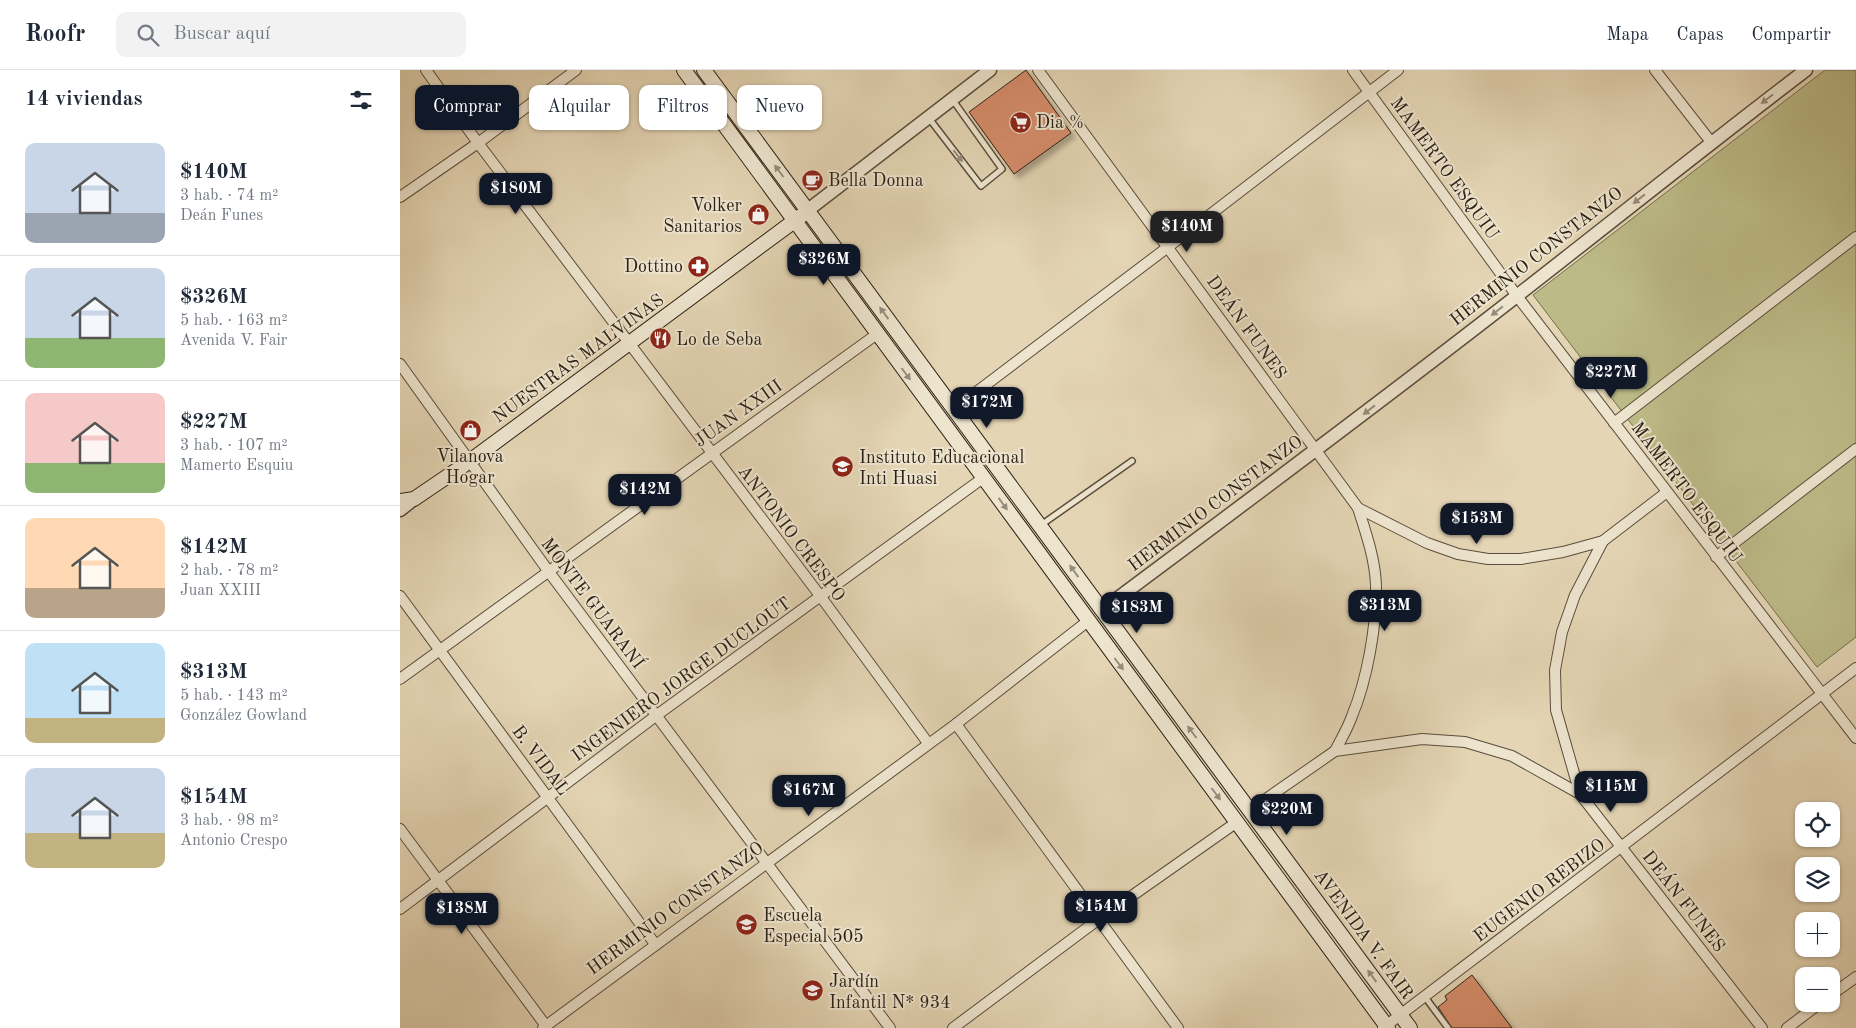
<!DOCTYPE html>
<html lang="es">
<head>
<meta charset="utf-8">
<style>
	body { margin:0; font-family:"Old Standard TT",serif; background:#f2f2f3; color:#1f2937; height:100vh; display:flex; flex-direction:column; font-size:19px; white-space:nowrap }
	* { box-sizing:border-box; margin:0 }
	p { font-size:16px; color:#747a83 }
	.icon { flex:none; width:28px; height:28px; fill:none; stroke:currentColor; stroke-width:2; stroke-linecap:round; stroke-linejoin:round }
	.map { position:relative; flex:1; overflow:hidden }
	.drawer { display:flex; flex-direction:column; background:#fff; width:400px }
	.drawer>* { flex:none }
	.hud { position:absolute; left:15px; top:15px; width:475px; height:45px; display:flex; gap:10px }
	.fabs { position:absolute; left:1395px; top:732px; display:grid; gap:10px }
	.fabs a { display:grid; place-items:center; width:45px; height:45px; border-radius:10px; background:#fff; box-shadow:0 1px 4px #0004; font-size:25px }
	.price { position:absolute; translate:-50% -42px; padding:0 11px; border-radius:10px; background:#111827; color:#fff; font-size:16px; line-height:32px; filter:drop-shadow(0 1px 2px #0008) }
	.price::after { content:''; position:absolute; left:50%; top:30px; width:15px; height:11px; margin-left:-8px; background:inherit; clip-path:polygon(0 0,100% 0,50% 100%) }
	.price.active { background:#222; color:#fff }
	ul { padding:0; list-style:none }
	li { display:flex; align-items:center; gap:15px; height:125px; padding:0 25px }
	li+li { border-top:1px solid #e0e1e3 }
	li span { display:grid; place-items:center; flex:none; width:140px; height:100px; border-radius:10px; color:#555 }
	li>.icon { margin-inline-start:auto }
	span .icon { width:60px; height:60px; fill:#fffc; stroke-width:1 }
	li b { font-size:21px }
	h2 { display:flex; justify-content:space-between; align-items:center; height:60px; padding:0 25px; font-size:21px }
	.tag { padding:0 18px; border-radius:10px; background:#fff; box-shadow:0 1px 4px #0004; font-size:18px; line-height:45px }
	.tag.active { background:#111827; color:#fff }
	header { display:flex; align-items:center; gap:30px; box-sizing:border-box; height:70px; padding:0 25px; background:#fff; border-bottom:1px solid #e0e1e3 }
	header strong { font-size:24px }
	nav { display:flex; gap:28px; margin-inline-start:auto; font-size:18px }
	.search { width:350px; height:45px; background:#f2f2f3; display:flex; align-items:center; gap:12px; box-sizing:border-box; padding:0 18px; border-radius:10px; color:#747a83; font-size:19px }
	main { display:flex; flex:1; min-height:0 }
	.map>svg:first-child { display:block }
	.green { fill:#bcbb88; stroke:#746e4e }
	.building { fill:#d58c6a; stroke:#2d2015; filter:url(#shadow) }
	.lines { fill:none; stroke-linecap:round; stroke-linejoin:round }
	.service-casing { stroke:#5b4d3d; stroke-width:8 }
	.minor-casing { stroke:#5b4d3d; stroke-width:12 }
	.tertiary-casing { stroke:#5b4d3d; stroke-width:15 }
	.secondary-casing { stroke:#2d2015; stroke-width:16 }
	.service { stroke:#ede4ce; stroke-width:5 }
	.minor { stroke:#ede4ce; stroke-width:10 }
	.tertiary { stroke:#ede4ce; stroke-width:12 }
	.secondary { stroke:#ede4ce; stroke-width:14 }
	.oneway { fill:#978c7b }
	.labels { text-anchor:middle; stroke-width:4; stroke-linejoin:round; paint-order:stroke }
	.poi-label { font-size:18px; fill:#2d2015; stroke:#ede4ce; text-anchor:start }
	.street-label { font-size:18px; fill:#2d2015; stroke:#ede4ce }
</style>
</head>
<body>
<header>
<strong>Roofr</strong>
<div class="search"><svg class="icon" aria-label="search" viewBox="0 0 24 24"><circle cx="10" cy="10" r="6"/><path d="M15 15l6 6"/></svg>Buscar aquí</div>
<nav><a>Mapa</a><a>Capas</a><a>Compartir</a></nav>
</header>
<main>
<section class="drawer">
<h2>14 viviendas<svg class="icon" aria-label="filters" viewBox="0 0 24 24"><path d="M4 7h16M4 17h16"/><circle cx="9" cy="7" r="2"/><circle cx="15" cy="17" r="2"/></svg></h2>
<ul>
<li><span style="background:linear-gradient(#c9d6e8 70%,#9aa5b1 0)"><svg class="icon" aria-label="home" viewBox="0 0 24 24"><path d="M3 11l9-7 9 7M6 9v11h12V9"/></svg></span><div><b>$140M</b><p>3 hab. · 74 m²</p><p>Deán Funes</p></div></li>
<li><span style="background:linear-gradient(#c9d6e8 70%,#8fb573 0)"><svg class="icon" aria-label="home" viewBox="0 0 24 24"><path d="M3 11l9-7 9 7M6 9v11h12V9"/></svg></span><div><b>$326M</b><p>5 hab. · 163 m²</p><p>Avenida V. Fair</p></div></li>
<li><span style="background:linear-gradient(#f6c9c9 70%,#8fb573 0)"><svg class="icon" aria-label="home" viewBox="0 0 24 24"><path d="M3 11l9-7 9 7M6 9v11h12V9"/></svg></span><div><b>$227M</b><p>3 hab. · 107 m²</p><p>Mamerto Esquiu</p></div></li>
<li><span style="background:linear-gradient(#ffd9b3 70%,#b9a48a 0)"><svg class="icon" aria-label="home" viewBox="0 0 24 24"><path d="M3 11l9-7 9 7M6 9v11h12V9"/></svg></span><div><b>$142M</b><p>2 hab. · 78 m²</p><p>Juan XXIII</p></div></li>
<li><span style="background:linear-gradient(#bfe0f5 75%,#c2b280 0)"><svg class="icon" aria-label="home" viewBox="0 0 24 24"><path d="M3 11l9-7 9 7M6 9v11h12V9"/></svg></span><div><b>$313M</b><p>5 hab. · 143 m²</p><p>González Gowland</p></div></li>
<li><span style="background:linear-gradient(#c9d6e8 65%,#c2b280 0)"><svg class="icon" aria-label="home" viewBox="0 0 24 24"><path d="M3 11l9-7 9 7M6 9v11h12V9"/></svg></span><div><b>$154M</b><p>3 hab. · 98 m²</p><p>Antonio Crespo</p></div></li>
</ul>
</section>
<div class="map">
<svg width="1456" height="958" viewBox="0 0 1456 958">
	<defs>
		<filter id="shadow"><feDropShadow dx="4.5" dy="4.5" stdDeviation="2.5" flood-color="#0004"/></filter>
	</defs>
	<rect width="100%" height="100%" fill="#e4d5b4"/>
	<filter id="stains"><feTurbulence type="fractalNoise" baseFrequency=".004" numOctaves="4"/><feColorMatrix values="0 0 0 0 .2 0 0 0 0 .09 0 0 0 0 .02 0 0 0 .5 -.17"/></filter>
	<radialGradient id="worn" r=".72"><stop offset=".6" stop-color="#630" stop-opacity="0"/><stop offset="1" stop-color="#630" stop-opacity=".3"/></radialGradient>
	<!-- green -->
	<polygon class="green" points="1425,0 1456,0 1456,567 1417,597 1133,225"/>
	<!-- building -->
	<g class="building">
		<polygon points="626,0 671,63 614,104 569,42"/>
		<polygon points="1072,905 1112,958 1052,958 1038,937 1047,930 1045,926"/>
	</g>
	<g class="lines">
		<defs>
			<g id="service">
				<polyline points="528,47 581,116 602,99 552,29"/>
				<polyline points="641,455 732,391"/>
				<polyline points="1025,927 1048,958"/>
			</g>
			<g id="minor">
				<polyline points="26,0 78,73 421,527 528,673"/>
				<path d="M638 0 958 438C966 463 975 489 976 515 977 555 967 610 952 646 948 658 941 669 935 681"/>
				<polyline points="953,0 1117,226 1456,668"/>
				<polyline points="1255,0 1311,72"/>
				<polyline points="0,127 78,73 176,0"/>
				<polyline points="0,294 149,502 490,958"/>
				<polyline points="554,339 768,177 998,0"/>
				<polyline points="1214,353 1456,167"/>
				<polyline points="958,438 1027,473 1058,484 1088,489 1121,489 1163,482 1203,471 1267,422"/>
				<polyline points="1203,471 1175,525 1162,562 1155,600 1156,640 1180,724 1362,958"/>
				<polyline points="1316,487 1456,379"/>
				<polyline points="0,526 255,874"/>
				<path d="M0 609C158 493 317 378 477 264"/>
				<polyline points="556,654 778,958"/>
				<polyline points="850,740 935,681 1022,669 1065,672 1112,686 1180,724"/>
				<polyline points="0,759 146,956"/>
				<polyline points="0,839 257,645 583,408"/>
				<polyline points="1431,925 1456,907"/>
				<polyline points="143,958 556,654 688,551"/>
				<polyline points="553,958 699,849 837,752"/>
				<polyline points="983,958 1456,598"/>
				<polyline points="1387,958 1419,934"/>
			</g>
			<g id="tertiary">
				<polyline points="408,140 590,0"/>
				<polyline points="0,440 14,429"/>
				<path d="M702 540C841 436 981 332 1118 225 1214 150 1309 74 1406 0"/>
			</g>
			<g id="secondary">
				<polyline points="284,0 988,958"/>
				<polyline points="304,0 1010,958"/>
				<polyline points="0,431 14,429 70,391 401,146"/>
			</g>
		</defs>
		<!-- service casing -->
		<use href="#service" class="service-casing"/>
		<!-- minor casing -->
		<use href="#minor" class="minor-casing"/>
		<!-- tertiary casing -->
		<use href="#tertiary" class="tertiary-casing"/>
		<!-- secondary casing -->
		<use href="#secondary" class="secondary-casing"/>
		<!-- service -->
		<use href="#service" class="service"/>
		<!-- minor -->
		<use href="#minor" class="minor"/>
		<!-- tertiary -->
		<use href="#tertiary" class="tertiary"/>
		<!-- secondary -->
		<use href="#secondary" class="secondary"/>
	</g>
	<!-- one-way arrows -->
	<defs><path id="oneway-solid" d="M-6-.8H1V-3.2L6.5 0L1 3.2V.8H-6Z" transform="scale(1.25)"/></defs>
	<g class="oneway">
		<use href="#oneway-solid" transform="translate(1367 29) rotate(143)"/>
		<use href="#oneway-solid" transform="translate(558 86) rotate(52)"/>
		<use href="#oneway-solid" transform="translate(379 101) rotate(-127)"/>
		<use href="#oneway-solid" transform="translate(1239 129) rotate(142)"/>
		<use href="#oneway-solid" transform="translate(1097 241) rotate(142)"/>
		<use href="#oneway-solid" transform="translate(484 243) rotate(-126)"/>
		<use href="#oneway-solid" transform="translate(506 304) rotate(53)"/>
		<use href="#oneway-solid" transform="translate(969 340) rotate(142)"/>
		<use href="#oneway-solid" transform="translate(603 434) rotate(54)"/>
		<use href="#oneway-solid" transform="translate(674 501) rotate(-126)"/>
		<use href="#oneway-solid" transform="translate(719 594) rotate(53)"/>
		<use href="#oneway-solid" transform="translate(792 662) rotate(-127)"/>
		<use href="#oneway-solid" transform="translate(816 724) rotate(53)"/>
		<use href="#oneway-solid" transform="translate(972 906) rotate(-126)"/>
	</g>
	<!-- icons -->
	<defs>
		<symbol id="supermarket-disc" viewBox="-11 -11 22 22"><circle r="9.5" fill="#8f2418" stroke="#ede4ce"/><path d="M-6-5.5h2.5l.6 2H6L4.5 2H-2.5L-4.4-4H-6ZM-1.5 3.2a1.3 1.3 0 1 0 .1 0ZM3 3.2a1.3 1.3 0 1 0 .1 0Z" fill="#fff"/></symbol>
		<symbol id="cafe-disc" viewBox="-11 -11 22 22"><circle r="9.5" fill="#8f2418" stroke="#ede4ce"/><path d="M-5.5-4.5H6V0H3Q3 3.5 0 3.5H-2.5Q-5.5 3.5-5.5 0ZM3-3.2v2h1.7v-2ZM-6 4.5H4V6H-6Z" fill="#fff"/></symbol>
		<symbol id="shop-disc" viewBox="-11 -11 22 22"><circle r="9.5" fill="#8f2418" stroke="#ede4ce"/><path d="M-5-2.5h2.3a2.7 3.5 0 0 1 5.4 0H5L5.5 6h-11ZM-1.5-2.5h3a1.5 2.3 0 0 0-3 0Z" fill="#fff"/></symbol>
		<symbol id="pharmacy-disc" viewBox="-11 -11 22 22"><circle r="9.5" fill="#8f2418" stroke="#ede4ce"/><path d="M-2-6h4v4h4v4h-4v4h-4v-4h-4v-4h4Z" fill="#fff"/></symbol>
		<symbol id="restaurant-disc" viewBox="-11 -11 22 22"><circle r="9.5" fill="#8f2418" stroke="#ede4ce"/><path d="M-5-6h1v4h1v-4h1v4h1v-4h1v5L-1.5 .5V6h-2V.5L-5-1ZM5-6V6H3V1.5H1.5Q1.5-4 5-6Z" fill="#fff"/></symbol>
		<symbol id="school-disc" viewBox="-11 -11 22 22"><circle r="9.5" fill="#8f2418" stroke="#ede4ce"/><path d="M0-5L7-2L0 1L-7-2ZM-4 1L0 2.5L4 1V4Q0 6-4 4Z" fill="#fff"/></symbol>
	</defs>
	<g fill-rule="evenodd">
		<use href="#supermarket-disc" x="608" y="40" width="25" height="25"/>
		<use href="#cafe-disc" x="400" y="98" width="25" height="25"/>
		<use href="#shop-disc" x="346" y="132" width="25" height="25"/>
		<use href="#pharmacy-disc" x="286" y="184" width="25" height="25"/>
		<use href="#restaurant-disc" x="248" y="256" width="25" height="25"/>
		<use href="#shop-disc" x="58" y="348" width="25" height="25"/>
		<use href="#school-disc" x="430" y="384" width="25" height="25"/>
		<use href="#school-disc" x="334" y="842" width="25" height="25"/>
		<use href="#school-disc" x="400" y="908" width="25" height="25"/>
	</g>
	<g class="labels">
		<!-- poi labels -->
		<g class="poi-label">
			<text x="636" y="58">Dia %</text>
			<text x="428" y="116">Bella Donna</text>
			<text x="342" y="141" text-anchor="end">Volker<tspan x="342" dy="21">Sanitarios</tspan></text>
			<text x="283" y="202" text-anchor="end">Dottino</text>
			<text x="276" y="275">Lo de Seba</text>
			<text x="70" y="392" text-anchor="middle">Vilanova<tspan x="70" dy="21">Hogar</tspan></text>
			<text x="459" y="393">Instituto Educacional<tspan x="459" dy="21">Inti Huasi</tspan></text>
			<text x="363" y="851">Escuela<tspan x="363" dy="21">Especial 505</tspan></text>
			<text x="429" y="917">Jardín<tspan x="429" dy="21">Infantil N* 934</tspan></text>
		</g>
		<!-- street labels -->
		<g class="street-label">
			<text transform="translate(1045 98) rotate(54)" y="6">MAMERTO ESQUIU</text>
			<text transform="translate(1136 186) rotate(-38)" y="6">HERMINIO CONSTANZO</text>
			<text transform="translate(847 257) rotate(54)" y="6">DEÁN FUNES</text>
			<text transform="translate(178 288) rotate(-36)" y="6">NUESTRAS MALVINAS</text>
			<text transform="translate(338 343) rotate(-35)" y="6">JUAN XXIII</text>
			<text transform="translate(1287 422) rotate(53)" y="6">MAMERTO ESQUIU</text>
			<text transform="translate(815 433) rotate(-37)" y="6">HERMINIO CONSTANZO</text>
			<text transform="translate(392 463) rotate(53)" y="6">ANTONIO CRESPO</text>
			<text transform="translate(193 533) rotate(53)" y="6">MONTE GUARANÍ</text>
			<text transform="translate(281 609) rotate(-36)" y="6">INGENIERO JORGE DUCLOUT</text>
			<text transform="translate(141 690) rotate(53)" y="6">B. VIDAL</text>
			<text transform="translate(1139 820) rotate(-37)" y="6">EUGENIO REBIZO</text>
			<text transform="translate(1284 831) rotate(52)" y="6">DEÁN FUNES</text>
			<text transform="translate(275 838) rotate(-36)" y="6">HERMINIO CONSTANZO</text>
			<text transform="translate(964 864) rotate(54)" y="6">AVENIDA V. FAIR</text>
		</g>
	</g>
	<rect width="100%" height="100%" filter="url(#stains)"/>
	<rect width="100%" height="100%" fill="url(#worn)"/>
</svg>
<div class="fabs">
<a><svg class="icon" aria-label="locate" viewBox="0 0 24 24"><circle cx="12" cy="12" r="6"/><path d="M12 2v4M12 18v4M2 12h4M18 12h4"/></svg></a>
<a><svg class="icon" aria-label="layers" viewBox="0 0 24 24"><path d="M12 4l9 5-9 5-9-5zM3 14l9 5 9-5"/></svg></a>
<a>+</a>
<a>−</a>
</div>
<b class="price" style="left:116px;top:145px">$180M</b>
<b class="price active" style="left:787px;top:183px">$140M</b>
<b class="price" style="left:424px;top:216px">$326M</b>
<b class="price" style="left:1211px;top:329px">$227M</b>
<b class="price" style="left:587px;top:359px">$172M</b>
<b class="price" style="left:245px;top:446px">$142M</b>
<b class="price" style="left:1077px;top:475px">$153M</b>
<b class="price" style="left:985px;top:562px">$313M</b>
<b class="price" style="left:737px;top:564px">$183M</b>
<b class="price" style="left:1211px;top:743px">$115M</b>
<b class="price" style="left:409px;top:747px">$167M</b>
<b class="price" style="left:887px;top:766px">$220M</b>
<b class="price" style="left:701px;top:863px">$154M</b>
<b class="price" style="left:62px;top:865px">$138M</b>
<div class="hud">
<a class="tag active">Comprar</a>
<a class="tag">Alquilar</a>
<a class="tag">Filtros</a>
<a class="tag">Nuevo</a>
</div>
</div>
</main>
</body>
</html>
